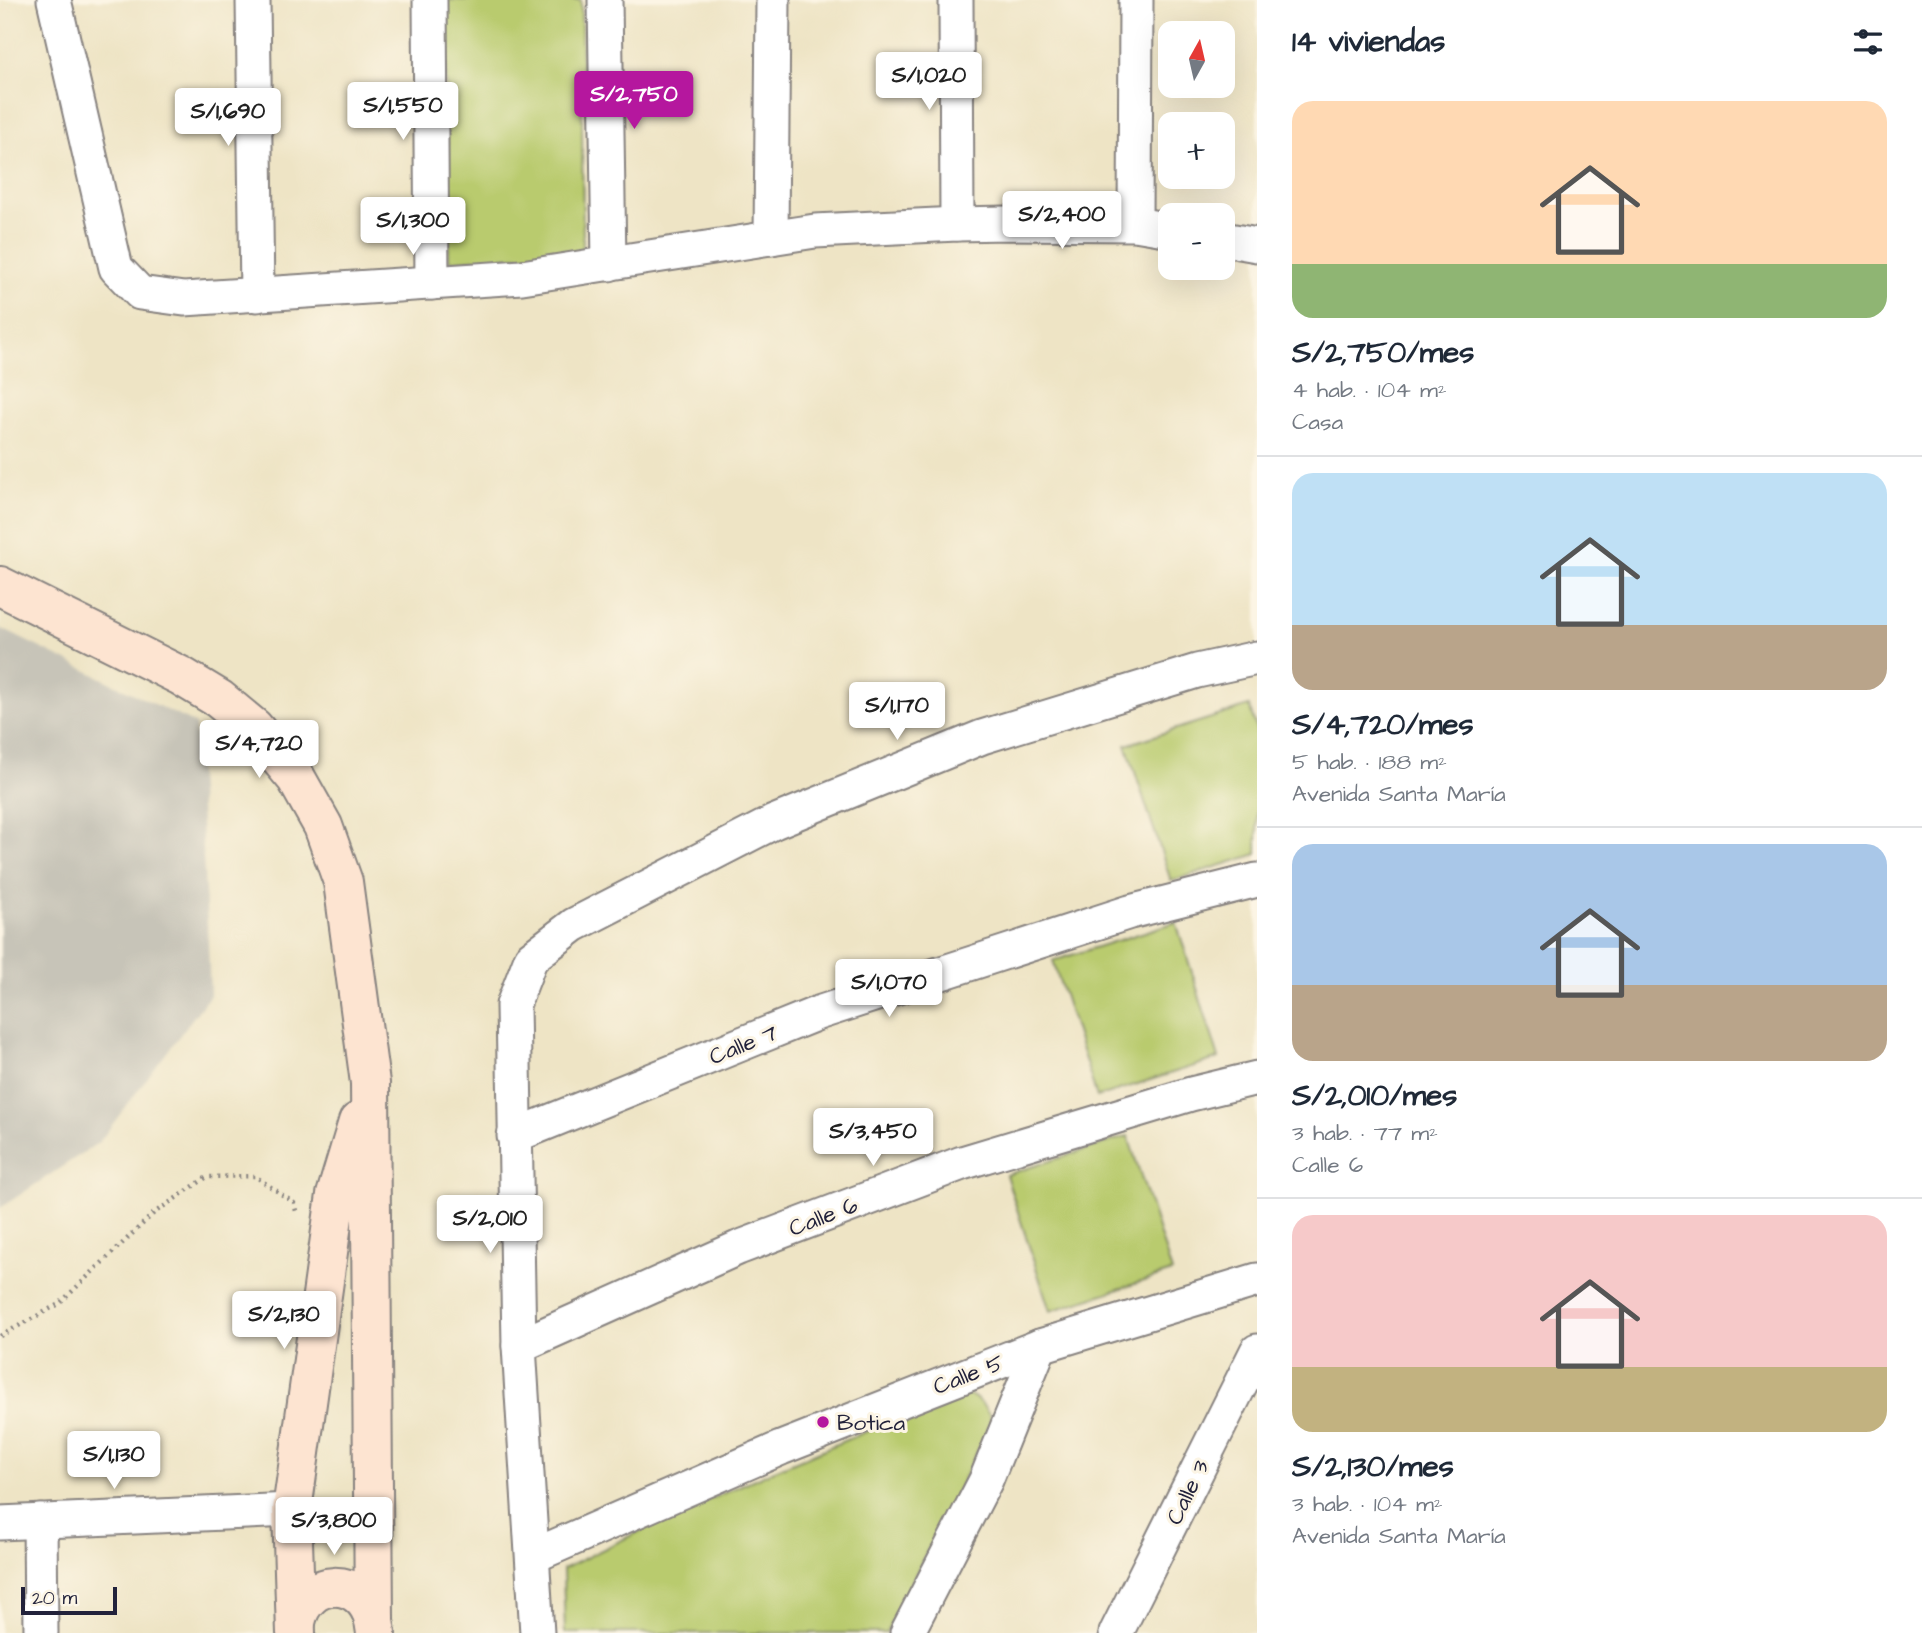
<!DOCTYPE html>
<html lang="es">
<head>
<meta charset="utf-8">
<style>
	body { margin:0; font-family:"Architects Daughter",sans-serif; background:#f6f6f7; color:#1f2937; height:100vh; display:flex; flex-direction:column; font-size:26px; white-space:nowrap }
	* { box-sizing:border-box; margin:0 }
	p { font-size:23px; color:#747a83 }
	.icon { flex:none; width:38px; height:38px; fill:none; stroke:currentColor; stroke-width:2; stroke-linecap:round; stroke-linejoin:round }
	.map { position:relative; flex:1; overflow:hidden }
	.panel { display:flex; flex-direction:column; background:#fff; width:665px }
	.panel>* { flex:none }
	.needle { width:46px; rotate:8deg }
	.tools { position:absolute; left:1158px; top:21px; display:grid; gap:14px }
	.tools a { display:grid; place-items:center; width:77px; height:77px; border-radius:14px; background:#fff; box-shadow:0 7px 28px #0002; font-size:35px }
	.scale { position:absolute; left:21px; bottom:18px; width:96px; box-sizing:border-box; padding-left:7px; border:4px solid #22223b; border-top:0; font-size:19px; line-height:24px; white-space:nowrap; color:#22223b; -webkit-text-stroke:5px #fcf5e5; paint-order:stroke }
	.price { position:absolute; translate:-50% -60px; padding:0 16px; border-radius:7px; background:#fff; color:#222; font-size:23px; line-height:46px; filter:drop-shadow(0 2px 4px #0008) }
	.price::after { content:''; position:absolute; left:50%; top:42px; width:21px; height:16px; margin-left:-10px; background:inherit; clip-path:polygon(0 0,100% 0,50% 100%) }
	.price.current { background:#b5179e; color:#fff }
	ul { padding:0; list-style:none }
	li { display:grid; align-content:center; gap:14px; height:371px; padding:0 35px }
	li+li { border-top:2px solid #e0e1e3 }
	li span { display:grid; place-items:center; height:217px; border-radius:21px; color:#555 }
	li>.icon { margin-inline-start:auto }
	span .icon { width:126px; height:126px; fill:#fffc; stroke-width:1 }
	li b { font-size:30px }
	h2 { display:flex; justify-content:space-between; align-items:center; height:84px; padding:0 35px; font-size:30px }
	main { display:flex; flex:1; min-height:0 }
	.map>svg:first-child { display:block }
	.industrial { fill:#c7c4b8 }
	.green { fill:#b9cb6e; stroke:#6e7654; stroke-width:2 }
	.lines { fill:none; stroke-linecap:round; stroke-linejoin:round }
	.street-casing { stroke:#888380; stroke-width:37 }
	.secondary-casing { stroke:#888380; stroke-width:42 }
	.path { stroke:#888380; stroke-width:4.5; stroke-dasharray:2 5; stroke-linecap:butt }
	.street { stroke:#fff; stroke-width:33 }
	.secondary { stroke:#fde4d1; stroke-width:38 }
	.poi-dot { fill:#b5179e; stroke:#fcf5e5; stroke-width:2.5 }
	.labels { text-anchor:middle; stroke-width:6; stroke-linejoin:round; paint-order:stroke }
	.street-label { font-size:23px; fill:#22223b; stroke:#fcf5e5 }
	.poi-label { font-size:23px; fill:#22223b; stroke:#fcf5e5; text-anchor:start }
</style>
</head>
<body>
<main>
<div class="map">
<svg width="1257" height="1633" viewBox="0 0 1257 1633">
	<rect width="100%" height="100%" fill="#fcf5e5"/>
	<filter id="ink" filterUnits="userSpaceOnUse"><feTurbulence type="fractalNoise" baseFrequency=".0143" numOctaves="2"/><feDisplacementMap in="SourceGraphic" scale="14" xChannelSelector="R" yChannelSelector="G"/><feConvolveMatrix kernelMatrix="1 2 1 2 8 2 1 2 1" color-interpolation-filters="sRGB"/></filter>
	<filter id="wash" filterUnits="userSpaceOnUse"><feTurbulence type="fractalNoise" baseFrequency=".00686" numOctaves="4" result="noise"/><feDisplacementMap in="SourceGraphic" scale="28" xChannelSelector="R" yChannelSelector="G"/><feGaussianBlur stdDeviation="1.57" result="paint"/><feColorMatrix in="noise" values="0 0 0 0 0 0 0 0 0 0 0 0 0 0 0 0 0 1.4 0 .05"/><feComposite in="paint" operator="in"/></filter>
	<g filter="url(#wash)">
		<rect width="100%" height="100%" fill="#eee4c5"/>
		<!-- industrial -->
		<polygon class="industrial" points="0,628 195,724 208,941 210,995 99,1142 0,1208"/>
		<!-- green -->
		<g class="green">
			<polygon points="445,0 581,0 583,252 449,261"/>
			<polygon points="1249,706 1257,731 1257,854 1171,881 1126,745"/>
			<polygon points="1176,922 1219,1058 1097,1097 1053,961"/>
			<polygon points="1128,1136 1172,1272 1050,1311 1006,1175"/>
			<path d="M960 1392C975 1394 984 1405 991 1417L987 1432 886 1633H565L563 1569 638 1532 770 1472Z"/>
		</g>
	</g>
	<g filter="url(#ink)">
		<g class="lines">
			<defs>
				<g id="street">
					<polyline points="54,0 116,268 140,293 184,299 522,277 815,231 957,224 1006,223 1135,224 1171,230"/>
					<polyline points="253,0 257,295"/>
					<polyline points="430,0 432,283"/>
					<polyline points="605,0 609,264"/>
					<polyline points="956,0 957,224"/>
					<polyline points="1135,224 1136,0"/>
					<polyline points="771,238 773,0"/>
					<polyline points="1223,239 1257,245"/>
					<polyline points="514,1136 818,1013 1130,912 1257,880"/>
					<polyline points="519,1346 738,1248 962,1163 1191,1094 1257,1078"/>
					<polyline points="40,1521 41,1633"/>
					<polyline points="0,1523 292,1510"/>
					<polyline points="533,1556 781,1448 1040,1346 1257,1280"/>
					<polyline points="537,1633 519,1346 513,1005 531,958 574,925 774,822 982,737 1197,671 1257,658"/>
					<polyline points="907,1633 986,1480 1040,1346"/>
					<polyline points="1116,1633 1257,1351"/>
				</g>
				<g id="secondary">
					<polyline points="0,586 181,676 219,699 254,728 296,778 323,826 343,882 370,1083 374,1620 376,1633"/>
					<path d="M296 1622C306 1576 362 1575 374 1620"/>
					<polyline points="296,1633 292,1510 336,1195 358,1122"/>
				</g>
			</defs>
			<!-- street casing -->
			<use href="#street" class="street-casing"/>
			<!-- secondary casing -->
			<use href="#secondary" class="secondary-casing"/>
			<!-- path -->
			<polyline class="path" points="0,1336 59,1304 154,1213 207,1177 255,1176 294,1203 296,1211"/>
			<!-- street -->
			<use href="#street" class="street"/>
			<!-- secondary -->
			<use href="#secondary" class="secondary"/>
		</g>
	</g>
	<!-- markers -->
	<circle class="poi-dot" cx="823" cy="1422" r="7"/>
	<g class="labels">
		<!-- street labels -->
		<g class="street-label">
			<text transform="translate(743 1044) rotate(-22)" y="8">Calle 7</text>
			<text transform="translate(823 1216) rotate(-21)" y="8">Calle 6</text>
			<text transform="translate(968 1374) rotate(-21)" y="8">Calle 5</text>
			<text transform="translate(1187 1492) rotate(-64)" y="8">Calle 3</text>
		</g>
		<!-- poi labels -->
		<g class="poi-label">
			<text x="837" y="1430">Botica</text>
		</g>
	</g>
</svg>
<div class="tools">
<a><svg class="needle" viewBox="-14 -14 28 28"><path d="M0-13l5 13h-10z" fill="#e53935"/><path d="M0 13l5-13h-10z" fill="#747a83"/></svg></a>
<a>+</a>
<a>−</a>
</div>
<div class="scale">20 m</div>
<b class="price" style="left:929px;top:112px">S/1,020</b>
<b class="price current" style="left:634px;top:131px">S/2,750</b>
<b class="price" style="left:403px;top:142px">S/1,550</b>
<b class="price" style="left:228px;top:148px">S/1,690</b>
<b class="price" style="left:1062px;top:251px">S/2,400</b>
<b class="price" style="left:413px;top:257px">S/1,300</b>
<b class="price" style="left:897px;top:742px">S/1,170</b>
<b class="price" style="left:259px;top:780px">S/4,720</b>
<b class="price" style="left:889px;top:1019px">S/1,070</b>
<b class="price" style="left:873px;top:1168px">S/3,450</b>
<b class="price" style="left:490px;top:1255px">S/2,010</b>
<b class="price" style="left:284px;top:1351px">S/2,130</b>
<b class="price" style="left:114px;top:1491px">S/1,130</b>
<b class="price" style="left:334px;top:1557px">S/3,800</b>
</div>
<section class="panel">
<h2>14 viviendas<svg class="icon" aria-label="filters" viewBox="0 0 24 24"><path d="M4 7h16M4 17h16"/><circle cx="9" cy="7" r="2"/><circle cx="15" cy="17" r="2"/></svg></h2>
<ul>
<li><span style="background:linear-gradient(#ffd9b3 75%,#8fb573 0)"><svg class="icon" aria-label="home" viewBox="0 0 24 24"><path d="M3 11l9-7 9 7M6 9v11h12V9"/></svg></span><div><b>S/2,750/mes</b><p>4 hab. · 104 m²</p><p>Casa</p></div></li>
<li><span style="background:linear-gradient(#bfe0f5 70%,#b9a48a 0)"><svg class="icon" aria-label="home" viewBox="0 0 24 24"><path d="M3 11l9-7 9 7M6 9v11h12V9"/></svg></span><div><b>S/4,720/mes</b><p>5 hab. · 188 m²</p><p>Avenida Santa María</p></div></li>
<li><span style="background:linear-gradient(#a9c7e8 65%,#b9a48a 0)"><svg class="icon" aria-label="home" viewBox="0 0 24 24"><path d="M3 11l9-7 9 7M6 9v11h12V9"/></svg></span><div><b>S/2,010/mes</b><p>3 hab. · 77 m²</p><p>Calle 6</p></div></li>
<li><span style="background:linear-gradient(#f6c9c9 70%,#c2b280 0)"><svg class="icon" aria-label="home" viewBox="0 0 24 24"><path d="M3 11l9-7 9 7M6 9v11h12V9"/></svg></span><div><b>S/2,130/mes</b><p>3 hab. · 104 m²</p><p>Avenida Santa María</p></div></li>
</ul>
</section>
</main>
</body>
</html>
